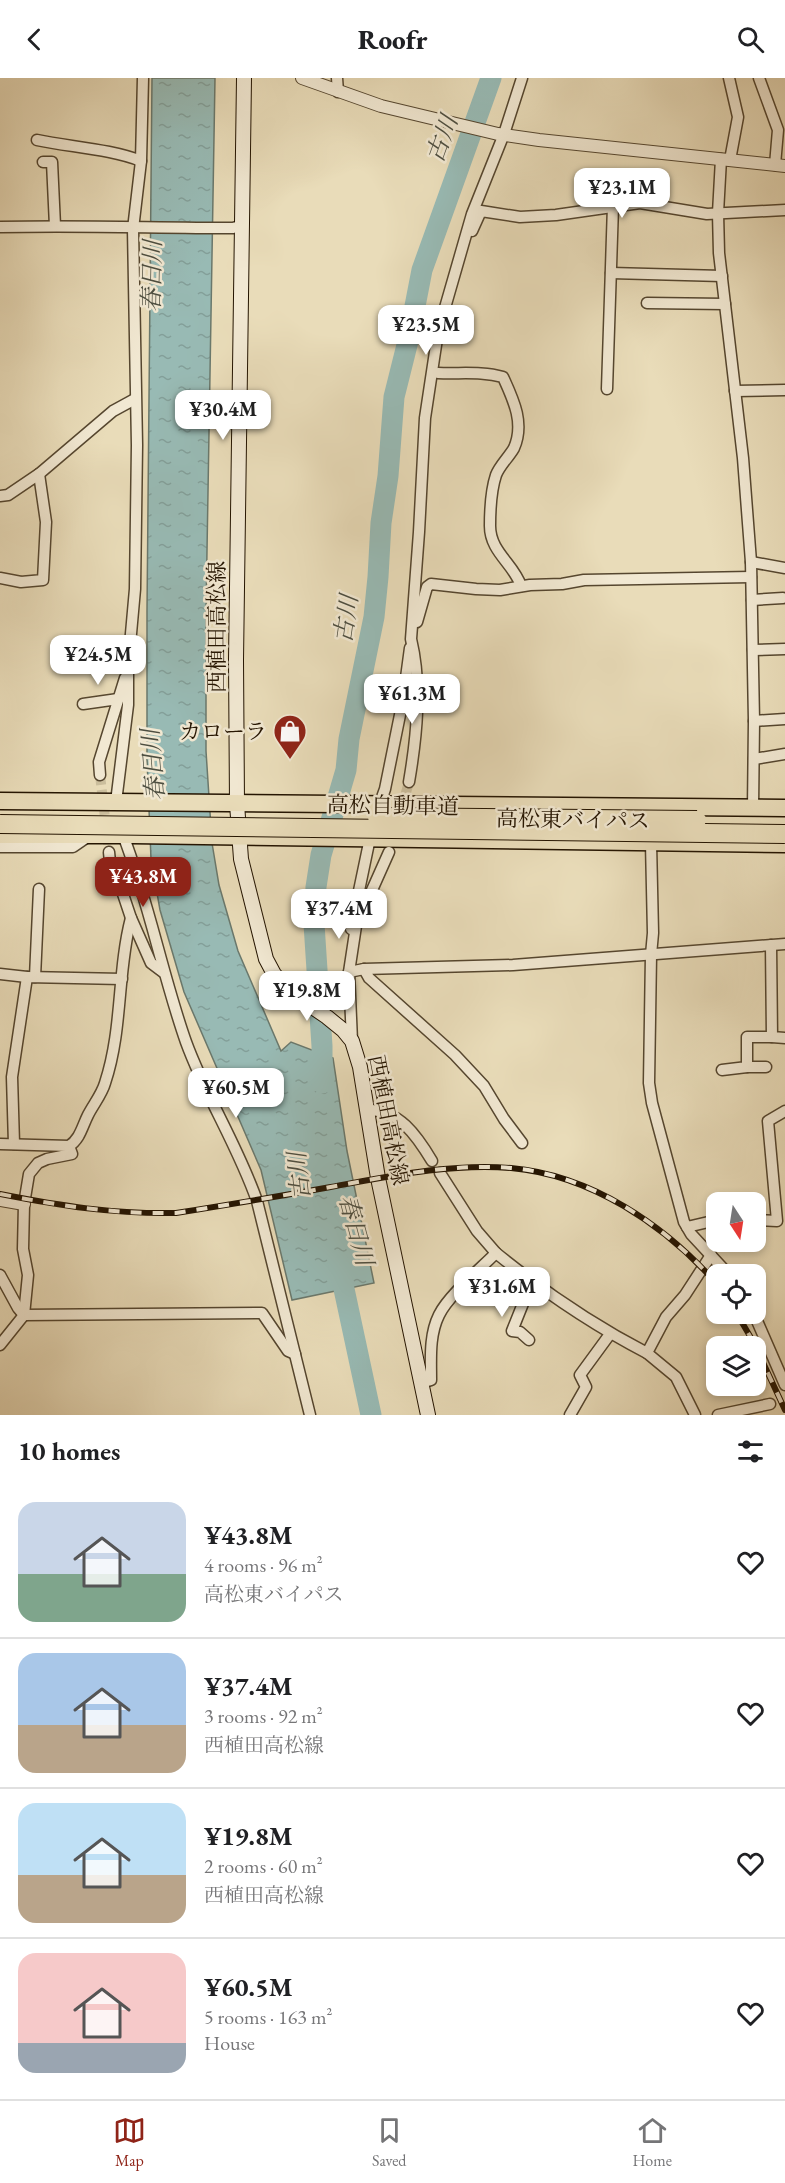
<!DOCTYPE html>
<html lang="en">
<head>
<meta charset="utf-8">
<style>
	body { margin:0; font-family:"EB Garamond","Noto Serif JP",serif; background:#f6f6f6; color:#202124; height:100vh; display:flex; flex-direction:column; font-size:22px; white-space:nowrap }
	* { box-sizing:border-box; margin:0 }
	p { font-size:20px; color:#757577 }
	.icon { flex:none; width:33px; height:33px; fill:none; stroke:currentColor; stroke-width:2; stroke-linecap:round; stroke-linejoin:round }
	.map { position:relative; height:1337px; overflow:hidden }
	.panel { display:flex; flex-direction:column; background:#fff; flex:1 }
	.panel>* { flex:none }
	.needle { width:39px; rotate:168deg }
	.controls { position:absolute; left:706px; top:1114px; display:grid; gap:12px }
	.controls a { display:grid; place-items:center; width:60px; height:60px; border-radius:12px; background:#fff; box-shadow:0 3px 9px #0003; font-size:30px }
	.price { position:absolute; translate:-50% -51px; padding:0 14px; border-radius:12px; background:#fff; color:#222; font-size:20px; line-height:39px; filter:drop-shadow(0 2px 3px #0008) }
	.price::after { content:''; position:absolute; left:50%; top:36px; width:18px; height:14px; margin-left:-9px; background:inherit; clip-path:polygon(0 0,100% 0,50% 100%) }
	.price.current { background:#8f2418; color:#fff }
	ul { padding:0; list-style:none }
	li { display:flex; align-items:center; gap:18px; height:150px; padding:0 18px }
	li+li { border-top:2px solid #e0e0e0 }
	li span { display:grid; place-items:center; flex:none; width:168px; height:120px; border-radius:18px; color:#555 }
	li>.icon { margin-inline-start:auto }
	span .icon { width:72px; height:72px; fill:#fffc; stroke-width:1 }
	li b { font-size:26px }
	h2 { display:flex; justify-content:space-between; align-items:center; height:72px; padding:0 18px; font-size:26px }
	header { display:flex; justify-content:space-between; align-items:center; height:78px; padding:0 18px; background:#fff; font-size:27px; font-weight:800 }
	.tab-bar { display:flex; justify-content:space-around; align-items:center; height:84px; border-top:2px solid #e0e0e0; background:#fff; font-size:16px; color:#757577 }
	.tab-bar a { display:grid; justify-items:center; gap:3px }
	.tab-bar .current { color:#8f2418 }
	.map>svg:first-child { display:block }
	.water { fill:url(#water-ripples); stroke:#6a786c; stroke-width:1.5 }
	.lines { fill:none; stroke-linecap:round; stroke-linejoin:round }
	.river { stroke:#98bab4; stroke-width:21 }
	.minor-tunnel { stroke:#cbbe9d; stroke-width:10; stroke-dasharray:10 5; stroke-linecap:butt }
	.minor-casing { stroke:#55462f; stroke-width:13 }
	.tertiary-casing { stroke:#55462f; stroke-width:14 }
	.secondary-casing { stroke:#241401; stroke-width:16 }
	.trunk-casing { stroke:#241401; stroke-width:19 }
	.minor { stroke:#f1e8d2; stroke-width:10 }
	.tertiary { stroke:#f1e8d2; stroke-width:12 }
	.secondary { stroke:#f1e8d2; stroke-width:14 }
	.trunk { stroke:#e9dcb9; stroke-width:16 }
	.rail-casing { stroke:#241401; stroke-width:6 }
	.rail { stroke:#f1e8d2; stroke-width:4; stroke-dasharray:11; stroke-linecap:butt }
	.motorway-bridge-casing { stroke:#241401; stroke-width:20; stroke-linecap:butt }
	.motorway-bridge { stroke:#e9dcb9; stroke-width:18 }
	.labels { text-anchor:middle; stroke-width:5; stroke-linejoin:round; paint-order:stroke }
	.street-label { font-size:22px; fill:#241401; stroke:#f1e8d2 }
	.poi-label { font-size:22px; fill:#241401; stroke:#f1e8d2; text-anchor:end }
	.water-label { font-size:24px; font-style:italic; fill:#4d4e40; stroke:#f1e8d2 }
</style>
</head>
<body>
<header><svg class="icon" aria-label="back" viewBox="0 0 24 24"><path d="M15 5l-7 7 7 7"/></svg>Roofr<svg class="icon" aria-label="search" viewBox="0 0 24 24"><circle cx="10" cy="10" r="6"/><path d="M15 15l6 6"/></svg></header>
<div class="map">
<svg width="785" height="1337" viewBox="0 0 785 1337">
	<defs>
		<pattern id="water-ripples" width="26" height="14" patternUnits="userSpaceOnUse" patternTransform="scale(1.5)"><rect width="26" height="14" fill="#98bab4"/><path d="M2 4q2-2 4 0t4 0M15 11q2-2 4 0t4 0" fill="none" stroke="#839f99"/></pattern>
	</defs>
	<rect width="100%" height="100%" fill="#e9dcb9"/>
	<filter id="stains"><feTurbulence type="fractalNoise" baseFrequency=".00333" numOctaves="4"/><feColorMatrix values="0 0 0 0 .2 0 0 0 0 .09 0 0 0 0 .02 0 0 0 .5 -.17"/></filter>
	<radialGradient id="worn" r=".72"><stop offset=".6" stop-color="#630" stop-opacity="0"/><stop offset="1" stop-color="#630" stop-opacity=".3"/></radialGradient>
	<!-- water -->
	<polygon class="water" points="152,0 215,0 206,532 206,673 212,765 219,807 238,873 281,973 291,964 333,980 347,1073 374,1205 292,1222 261,1092 184,914 160,832 151,781 147,681 147,534"/>
	<g class="lines">
		<!-- river -->
		<g class="river">
			<polyline points="322,1005 322,968 314,846 316,809 321,777 346,692 349,661 374,539 378,499 381,445 388,398 394,319 409,259 422,192 491,0"/>
			<polyline points="338,1183 371,1337"/>
		</g>
		<!-- minor-tunnel -->
		<g class="minor-tunnel">
			<polyline points="100,697 109,774"/>
			<polyline points="401,732 409,704"/>
		</g>
		<defs>
			<g id="minor">
				<polyline points="337,0 338,14"/>
				<polyline points="729,0 738,39 730,82"/>
				<polyline points="759,0 778,52 775,87"/>
				<path d="M37 62C70 69 111 71 141 83"/>
				<polyline points="721,81 718,135 719,175 743,380 751,484 754,643 753,730"/>
				<polyline points="43,84 52,84 55,148"/>
				<path d="M0 149C78 147 155 150 233 150L240 148"/>
				<polyline points="472,153 481,133 520,139 556,137 640,125 707,136 785,132"/>
				<polyline points="611,195 722,198"/>
				<polyline points="647,225 725,226"/>
				<path d="M438 295C460 296 482 293 503 299 513 321 525 345 514 370 509 379 500 387 496 397 491 412 490 433 490 448 490 474 514 486 521 508"/>
				<polyline points="607,311 613,128"/>
				<polyline points="735,313 785,312"/>
				<polyline points="0,418 8,417 39,396 113,333 135,321"/>
				<polyline points="751,484 785,490"/>
				<polyline points="0,500 21,504 43,502 46,444 39,396"/>
				<polyline points="752,522 783,520"/>
				<polyline points="417,544 427,509 431,506 476,511 500,512 530,507 562,506 584,502 751,499"/>
				<polyline points="753,572 785,571"/>
				<polyline points="83,626 118,621"/>
				<polyline points="754,643 785,641"/>
				<polyline points="754,681 785,676"/>
				<polyline points="100,697 99,684 125,600"/>
				<path d="M409 704C417 657 422 607 411 561L419 454 425 340 438 254 472 136 504 56 522 0"/>
				<polyline points="116,724 128,627 128,589 135,511 137,367 133,151 141,83 143,0"/>
				<polyline points="380,725 385,711 403,622 410,570"/>
				<path d="M123 757C149 824 162 896 186 964 206 1019 238 1068 257 1123L310 1337"/>
				<polyline points="651,765 653,855 651,877 649,1005 652,1025 684,1144 691,1156 729,1197"/>
				<polyline points="0,769 73,769 89,758"/>
				<polyline points="109,774 111,794 123,816 131,840 151,885 163,894"/>
				<polyline points="351,851 370,760"/>
				<polyline points="771,867 772,959 785,960"/>
				<polyline points="364,891 369,900 455,977 484,1008 504,1041 522,1065"/>
				<polyline points="349,894 364,891 513,887 785,866"/>
				<polyline points="0,896 27,899"/>
				<polyline points="35,899 39,811"/>
				<polyline points="352,963 349,894 356,848 389,774"/>
				<polyline points="747,989 766,989"/>
				<polyline points="722,992 747,989 747,959 772,959"/>
				<path d="M367 1032C399 1031 417 1058 432 1083"/>
				<path d="M0 1066 69 1068C80 1061 82 1049 88 1037 93 1027 102 1016 105 1005 123 951 117 894 131 840"/>
				<polyline points="14,1066 12,999 27,899 122,901"/>
				<polyline points="756,1142 777,1143 768,1043 785,1033"/>
				<polyline points="687,1149 717,1142"/>
				<path d="M496 1175C543 1213 593 1247 647 1275"/>
				<polyline points="0,1197 18,1230 24,1237 262,1235 288,1273 295,1276"/>
				<polyline points="754,1236 785,1307"/>
				<polyline points="529,1262 520,1254 512,1253 532,1203"/>
				<polyline points="0,1267 24,1237 28,1197 23,1171 24,1126 29,1096 38,1085 47,1081 72,1076 69,1068"/>
				<path d="M421 1305 431 1302C431 1281 429 1257 439 1237 448 1218 480 1191 496 1175L477 1153 440 1095"/>
				<polyline points="570,1337 586,1309 580,1297 610,1256"/>
				<polyline points="695,1337 676,1299 647,1275 666,1239 685,1217 711,1177"/>
				<polyline points="718,1337 770,1326"/>
			</g>
			<g id="tertiary">
				<polyline points="302,0 381,28 498,56 539,62 785,88"/>
				<polyline points="0,1122 24,1126"/>
			</g>
			<polyline id="secondary" points="244,0 236,582 237,726 241,781 266,881 274,896 289,913 327,939 343,952 352,963 360,989 378,1100 428,1337"/>
			<g id="trunk">
				<path d="M0 723C262 726 523 727 785 730"/>
				<polyline points="0,757 132,757 785,766"/>
			</g>
		</defs>
		<!-- minor casing -->
		<use href="#minor" class="minor-casing"/>
		<!-- tertiary casing -->
		<use href="#tertiary" class="tertiary-casing"/>
		<!-- secondary casing -->
		<use href="#secondary" class="secondary-casing"/>
		<!-- trunk casing -->
		<use href="#trunk" class="trunk-casing"/>
		<!-- minor -->
		<use href="#minor" class="minor"/>
		<!-- tertiary -->
		<use href="#tertiary" class="tertiary"/>
		<!-- secondary -->
		<use href="#secondary" class="secondary"/>
		<!-- trunk -->
		<use href="#trunk" class="trunk"/>
		<defs>
			<g id="rail">
				<path d="M0 1116C61 1128 113 1136 176 1135 226 1127 275 1119 325 1110 386 1099 449 1085 511 1090 591 1097 665 1147 717 1206"/>
				<polyline points="737,1236 754,1265 785,1332"/>
			</g>
		</defs>
		<!-- rail casing -->
		<use href="#rail" class="rail-casing"/>
		<!-- rail -->
		<use href="#rail" class="rail"/>
		<defs>
			<g id="motorway-bridge">
				<polyline points="377,739 697,742"/>
				<polyline points="0,746 785,756"/>
			</g>
		</defs>
		<!-- motorway-bridge casing -->
		<use href="#motorway-bridge" class="motorway-bridge-casing"/>
		<!-- motorway-bridge -->
		<use href="#motorway-bridge" class="motorway-bridge"/>
	</g>
	<!-- icons -->
	<defs>
		<symbol id="shop-pin" viewBox="-11 -11 22 30"><path d="M0 17L-7.5 6A9.5 9.5 0 1 1 7.5 6Z" fill="#8f2418" stroke="#f1e8d2"/><path d="M-5-2.5h2.3a2.7 3.5 0 0 1 5.4 0H5L5.5 6h-11ZM-1.5-2.5h3a1.5 2.3 0 0 0-3 0Z" fill="#fff"/></symbol>
	</defs>
	<g fill-rule="evenodd">
		<use href="#shop-pin" x="271" y="634" width="38" height="52"/>
	</g>
	<g class="labels">
		<!-- street labels -->
		<g class="street-label">
			<text transform="translate(216 549) rotate(-90)" y="8">西植田高松線</text>
			<text transform="translate(393 727) rotate(1)" y="8">高松自動車道</text>
			<text transform="translate(573 741) rotate(1)" y="8">高松東バイパス</text>
			<text transform="translate(389 1042) rotate(79)" y="8">西植田高松線</text>
		</g>
		<!-- poi labels -->
		<g class="poi-label">
			<text x="267" y="661">カローラ</text>
		</g>
		<!-- water labels -->
		<g class="water-label">
			<text transform="translate(442 61) rotate(-70)" y="8">古川</text>
			<text transform="translate(152 198) rotate(-89)" y="8">春日川</text>
			<text transform="translate(346 541) rotate(-82)" y="8">古川</text>
			<text transform="translate(153 687) rotate(-95)" y="8">春日川</text>
			<text transform="translate(299 1098) rotate(-96)" y="8">古川</text>
			<text transform="translate(356 1152) rotate(75)" y="8">春日川</text>
		</g>
	</g>
	<rect width="100%" height="100%" filter="url(#stains)"/>
	<rect width="100%" height="100%" fill="url(#worn)"/>
</svg>
<div class="controls">
<a><svg class="needle" viewBox="-14 -14 28 28"><path d="M0-13l5 13h-10z" fill="#e53935"/><path d="M0 13l5-13h-10z" fill="#757577"/></svg></a>
<a><svg class="icon" aria-label="locate" viewBox="0 0 24 24"><circle cx="12" cy="12" r="6"/><path d="M12 2v4M12 18v4M2 12h4M18 12h4"/></svg></a>
<a><svg class="icon" aria-label="layers" viewBox="0 0 24 24"><path d="M12 4l9 5-9 5-9-5zM3 14l9 5 9-5"/></svg></a>
</div>
<b class="price" style="left:622px;top:141px">¥23.1M</b>
<b class="price" style="left:426px;top:278px">¥23.5M</b>
<b class="price" style="left:223px;top:363px">¥30.4M</b>
<b class="price" style="left:98px;top:608px">¥24.5M</b>
<b class="price" style="left:412px;top:647px">¥61.3M</b>
<b class="price current" style="left:143px;top:830px">¥43.8M</b>
<b class="price" style="left:339px;top:862px">¥37.4M</b>
<b class="price" style="left:307px;top:944px">¥19.8M</b>
<b class="price" style="left:236px;top:1041px">¥60.5M</b>
<b class="price" style="left:502px;top:1240px">¥31.6M</b>
</div>
<section class="panel">
<h2>10 homes<svg class="icon" aria-label="filters" viewBox="0 0 24 24"><path d="M4 7h16M4 17h16"/><circle cx="9" cy="7" r="2"/><circle cx="15" cy="17" r="2"/></svg></h2>
<ul>
<li><span style="background:linear-gradient(#c9d6e8 60%,#7fa58c 0)"><svg class="icon" aria-label="home" viewBox="0 0 24 24"><path d="M3 11l9-7 9 7M6 9v11h12V9"/></svg></span><div><b>¥43.8M</b><p>4 rooms · 96 m²</p><p>高松東バイパス</p></div><svg class="icon" aria-label="heart" viewBox="0 0 24 24"><path d="M12 20l-8-8c-3-5 5-10 8-4 3-6 11-1 8 4z"/></svg></li>
<li><span style="background:linear-gradient(#a9c7e8 60%,#b9a48a 0)"><svg class="icon" aria-label="home" viewBox="0 0 24 24"><path d="M3 11l9-7 9 7M6 9v11h12V9"/></svg></span><div><b>¥37.4M</b><p>3 rooms · 92 m²</p><p>西植田高松線</p></div><svg class="icon" aria-label="heart" viewBox="0 0 24 24"><path d="M12 20l-8-8c-3-5 5-10 8-4 3-6 11-1 8 4z"/></svg></li>
<li><span style="background:linear-gradient(#bfe0f5 60%,#b9a48a 0)"><svg class="icon" aria-label="home" viewBox="0 0 24 24"><path d="M3 11l9-7 9 7M6 9v11h12V9"/></svg></span><div><b>¥19.8M</b><p>2 rooms · 60 m²</p><p>西植田高松線</p></div><svg class="icon" aria-label="heart" viewBox="0 0 24 24"><path d="M12 20l-8-8c-3-5 5-10 8-4 3-6 11-1 8 4z"/></svg></li>
<li><span style="background:linear-gradient(#f6c9c9 75%,#9aa5b1 0)"><svg class="icon" aria-label="home" viewBox="0 0 24 24"><path d="M3 11l9-7 9 7M6 9v11h12V9"/></svg></span><div><b>¥60.5M</b><p>5 rooms · 163 m²</p><p>House</p></div><svg class="icon" aria-label="heart" viewBox="0 0 24 24"><path d="M12 20l-8-8c-3-5 5-10 8-4 3-6 11-1 8 4z"/></svg></li>
</ul>
</section>
<nav class="tab-bar">
<a class="current"><svg class="icon" aria-label="map" viewBox="0 0 24 24"><path d="M3 6l6-2 6 2 6-2v14l-6 2-6-2-6 2zM9 4v14M15 6v14"/></svg>Map</a>
<a><svg class="icon" aria-label="saved" viewBox="0 0 24 24"><path d="M7 4h10v16l-5-4-5 4z"/></svg>Saved</a>
<a><svg class="icon" aria-label="home" viewBox="0 0 24 24"><path d="M3 11l9-7 9 7M6 9v11h12V9"/></svg>Home</a>
</nav>
</body>
</html>
